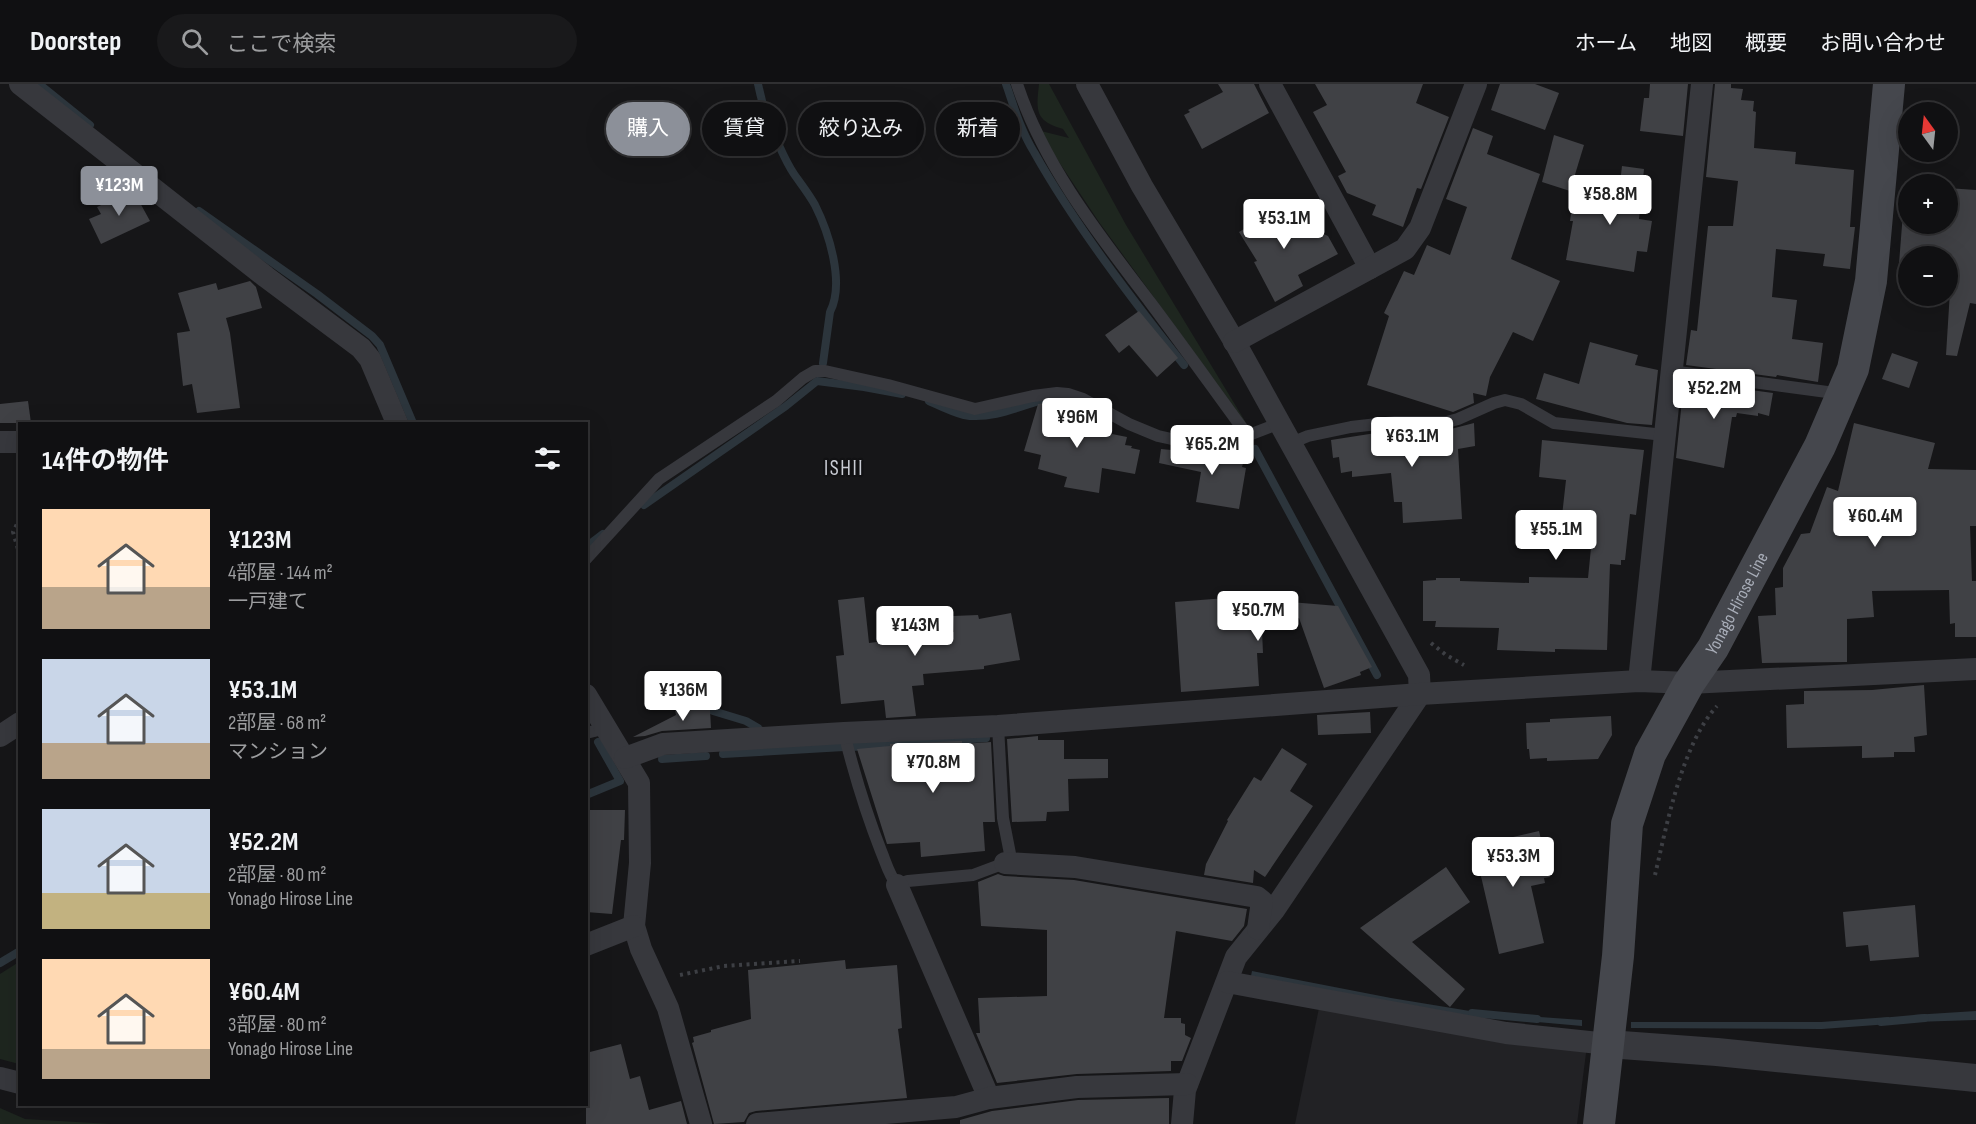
<!DOCTYPE html>
<html lang="ja">
<head>
<meta charset="utf-8">
<style>
	body { margin:0; font-family:"Sofia Sans Condensed","Noto Sans JP",sans-serif; background:#19191b; color:#f1f3f6; height:100vh; display:flex; flex-direction:column; font-size:22px; white-space:nowrap }
	* { box-sizing:border-box; margin:0 }
	p { font-size:20px; color:#9c9d9f }
	.icon { flex:none; width:33px; height:33px; fill:none; stroke:currentColor; stroke-width:2; stroke-linecap:round; stroke-linejoin:round }
	.map { position:relative; flex:1; overflow:hidden }
	.drawer { position:absolute; left:18px; top:338px; width:570px; height:684px; display:flex; flex-direction:column; background:#101012; border-radius:0px; box-shadow:0 6px 24px #0002,0 0 0 2px #303032 }
	.drawer>* { flex:none }
	.banner { position:absolute; left:606px; top:18px; width:570px; height:54px; display:flex; gap:12px }
	.needle { width:39px; rotate:345deg }
	.tools { position:absolute; left:1898px; top:18px; display:grid; gap:12px }
	.tools a { display:grid; place-items:center; width:60px; height:60px; border-radius:50%; background:#101012; box-shadow:0 6px 24px #0002,0 0 0 2px #303032; font-size:30px }
	.price { position:absolute; translate:-50% -51px; padding:0 14px; border-radius:6px; background:#fff; color:#222; font-size:20px; line-height:39px; filter:drop-shadow(0 2px 3px #0008) }
	.price::after { content:''; position:absolute; left:50%; top:36px; width:18px; height:14px; margin-left:-9px; background:inherit; clip-path:polygon(0 0,100% 0,50% 100%) }
	.price.current { background:#8c9099; color:#fff }
	ul { padding:0; list-style:none }
	li { display:flex; align-items:center; gap:18px; height:150px; padding:0 24px }
	li span { display:grid; place-items:center; flex:none; width:168px; height:120px; border-radius:0px; color:#555 }
	li>.icon { margin-inline-start:auto }
	span .icon { width:72px; height:72px; fill:#fffc; stroke-width:1 }
	li b { font-size:26px }
	h2 { display:flex; justify-content:space-between; align-items:center; height:72px; padding:0 24px; font-size:26px }
	.chip { padding:0 21px; border-radius:27px; background:#101012; box-shadow:0 6px 24px #0002,0 0 0 2px #303032; font-size:21px; line-height:54px }
	.chip.current { background:#8c9099; color:#fff }
	header { display:flex; align-items:center; gap:36px; box-sizing:border-box; height:84px; padding:0 30px; background:#101012; border-bottom:2px solid #303032 }
	header strong { font-size:28px }
	nav { display:flex; gap:33px; margin-inline-start:auto; font-size:21px }
	.search { width:420px; height:54px; background:#19191b; display:flex; align-items:center; gap:15px; box-sizing:border-box; padding:0 21px; border-radius:33px; color:#9c9d9f; font-size:22px }
	.map>svg:first-child { display:block }
	.built { fill:#222225 }
	.green { fill:#1e261f }
	.water { fill:#2c353c }
	.lines { fill:none; stroke-linecap:round; stroke-linejoin:round }
	.stream { stroke:#2c353c; stroke-width:8 }
	.building { fill:#404145 }
	.path { stroke:#3d3f44; stroke-width:4; stroke-dasharray:3 4.5; stroke-linecap:butt }
	.service { stroke:#37383d; stroke-width:12 }
	.minor { stroke:#37383d; stroke-width:22 }
	.tertiary { stroke:#37383d; stroke-width:28 }
	.secondary { stroke:#45474d; stroke-width:32 }
	.labels { text-anchor:middle; stroke-width:4.5; stroke-linejoin:round; paint-order:stroke }
	.street-label { font-size:18px; fill:#a8adb8; stroke:#111113 }
	.quarter-label { font-size:21px; letter-spacing:1.5px; fill:#c9ccd4; stroke:#111113 }
</style>
</head>
<body>
<header>
<strong>Doorstep</strong>
<div class="search"><svg class="icon" aria-label="search" viewBox="0 0 24 24"><circle cx="10" cy="10" r="6"/><path d="M15 15l6 6"/></svg>ここで検索</div>
<nav><a>ホーム</a><a>地図</a><a>概要</a><a>お問い合わせ</a></nav>
</header>
<div class="map">
<svg width="1976" height="1040" viewBox="0 0 1976 1040">
	<rect width="100%" height="100%" fill="#161618"/>
	<!-- built -->
	<polygon class="built" points="1319,924 1587,961 1577,1040 1295,1040"/>
	<!-- green -->
	<g class="green">
		<path d="M1039 0H1049L1126 141 1248 342 1099 138 1049 63 1041 47 1069 54 1063 45C1035 37 1036 27 1039 0Z"/>
		<polygon points="19,878 19,980 0,975 0,890"/>
		<polygon points="0,1024 25,1035 111,1040 0,1040"/>
	</g>
	<!-- water -->
	<g class="water">
		<polygon points="1252,887 1391,914 1482,929 1481,934 1251,892"/>
		<polygon points="1976,927 1976,936 1914,938 1913,931"/>
		<polygon points="1526,932 1582,936 1582,942 1526,937"/>
		<polygon points="1889,933 1890,940 1822,945 1631,944 1631,938 1821,938"/>
	</g>
	<g class="lines">
		<!-- stream -->
		<g class="stream">
			<polyline points="39,0 90,41"/>
			<path d="M758 0C762 19 768 40 777 57 782 68 787 80 794 90 801 100 809 110 815 121 829 149 845 199 830 228L823 279"/>
			<path d="M1006 0C1014 23 1021 47 1034 68 1075 141 1132 215 1184 281"/>
			<polyline points="199,127 317,210 372,252 380,261 413,339"/>
			<path d="M929 317C940 322 952 328 964 331 989 336 1019 323 1042 316"/>
			<polyline points="1255,365 1377,591"/>
			<polyline points="644,421 786,322 817,297 864,303 902,310"/>
			<polyline points="586,463 603,450"/>
			<polyline points="713,627 746,637 758,644"/>
			<polyline points="852,663 986,654"/>
			<polyline points="723,670 844,663"/>
			<polyline points="662,675 706,672"/>
			<polyline points="586,711 620,697 598,658"/>
			<polyline points="0,879 20,867"/>
			<polyline points="1472,929 1537,935"/>
			<polyline points="1881,938 1925,934"/>
		</g>
	</g>
	<!-- building -->
	<g class="building">
		<polygon points="1218,0 1254,0 1269,29 1202,65 1184,31 1190,28 1188,26 1223,8"/>
		<polygon points="1315,0 1423,0 1416,19 1449,33 1421,105 1417,104 1403,143 1372,131 1376,121 1347,109 1338,92 1346,88 1313,28 1327,21"/>
		<polygon points="1500,0 1535,0 1559,9 1545,46 1491,26"/>
		<polygon points="1650,0 1688,0 1683,52 1640,47 1644,14 1649,14"/>
		<polygon points="1715,0 1731,0 1731,4 1743,5 1741,16 1754,17 1753,27 1756,28 1754,64 1796,68 1795,80 1854,86 1850,143 1855,143 1850,185 1823,182 1825,170 1776,165 1772,213 1797,216 1792,255 1823,259 1818,298 1777,291 1776,293 1686,281 1691,246 1697,247 1708,142 1733,142 1738,97 1706,93"/>
		<polygon points="1473,44 1493,52 1487,70 1540,90 1511,175 1560,197 1533,257 1513,248 1490,293 1486,312 1473,309 1474,319 1453,328 1367,301 1389,232 1384,229 1404,187 1414,191 1427,161 1450,171 1467,123 1446,115"/>
		<polygon points="1554,51 1584,61 1570,107 1542,98"/>
		<polygon points="1622,82 1644,85 1639,135 1652,137 1647,168 1637,167 1634,188 1566,176 1573,137 1570,137 1574,108 1618,116"/>
		<polygon points="1905,103 1908,103 1908,140 1947,140 1947,104 1976,106 1976,220 1970,219 1957,272 1946,271 1951,191 1947,190 1947,172 1908,172 1908,181 1899,180"/>
		<polygon points="133,106 150,137 101,160 89,135 101,130 97,123"/>
		<polygon points="1266,123 1328,152 1338,170 1298,191 1303,202 1275,218 1254,178 1257,177 1239,148 1249,142 1244,135"/>
		<polygon points="250,197 256,203 262,224 226,234 230,249 240,324 197,329 192,300 183,302 177,249 190,247 178,209 216,199 218,206"/>
		<polygon points="1916,212 1940,212 1937,219 1916,218"/>
		<polygon points="1139,227 1178,274 1157,293 1129,261 1119,269 1105,251"/>
		<polygon points="1590,258 1638,271 1635,281 1658,286 1652,341 1627,339 1536,315 1544,289 1579,300"/>
		<polygon points="1892,269 1918,278 1909,304 1882,295"/>
		<polygon points="1684,297 1773,309 1769,332 1758,329 1758,332 1737,329 1736,333 1732,333 1724,384 1676,374"/>
		<polygon points="28,317 31,339 0,339 0,320"/>
		<polygon points="1046,319 1080,327 1077,343 1127,353 1125,361 1132,362 1131,364 1140,366 1135,390 1102,384 1099,409 1064,403 1067,393 1038,385 1041,371 1024,367 1038,320"/>
		<polygon points="1474,339 1475,362 1458,365 1462,435 1403,439 1402,418 1394,418 1391,389 1352,393 1352,387 1341,389 1339,373 1333,374 1331,356 1395,346 1447,346"/>
		<polygon points="1854,339 1935,359 1928,385 1976,386 1976,442 1970,442 1972,497 1976,497 1976,553 1955,553 1955,539 1950,540 1949,506 1872,507 1874,533 1847,535 1847,578 1762,579 1758,532 1776,531 1775,504 1783,503 1783,484 1801,450 1810,449 1827,403 1838,407"/>
		<polygon points="1542,356 1644,366 1636,431 1630,430 1625,476 1621,476 1621,481 1610,480 1607,566 1555,565 1555,568 1497,566 1499,544 1435,543 1436,537 1423,537 1423,497 1436,496 1436,494 1460,494 1460,497 1529,499 1529,493 1588,494 1593,444 1561,441 1566,396 1539,393"/>
		<polygon points="1161,365 1222,371 1244,376 1242,383 1246,384 1239,425 1196,418 1201,388 1159,379"/>
		<polygon points="864,513 869,559 954,548 953,532 978,531 979,535 1011,529 1020,576 984,582 984,585 923,590 924,601 912,602 916,632 886,634 884,616 841,620 836,572 844,571 838,516"/>
		<polygon points="1226,514 1227,520 1278,517 1338,522 1372,583 1360,588 1361,591 1324,604 1299,534 1262,547 1263,569 1257,569 1259,602 1181,608 1175,518"/>
		<polygon points="1924,601 1927,651 1914,653 1915,668 1894,668 1894,673 1862,674 1862,662 1787,664 1786,621 1804,620 1804,607 1872,606"/>
		<polygon points="675,626 710,626 711,644 662,647 645,652 633,653 676,631"/>
		<polygon points="1370,628 1371,649 1318,651 1317,631"/>
		<polygon points="1611,632 1612,651 1598,675 1547,677 1547,674 1530,675 1529,665 1527,665 1526,639 1550,638 1550,635"/>
		<polygon points="1038,652 1038,656 1064,656 1064,675 1108,675 1108,694 1068,695 1069,727 1047,728 1046,737 1012,738 1007,655"/>
		<polygon points="962,657 962,660 991,658 995,738 983,738 985,767 921,773 920,758 887,760 857,665 890,662 890,660"/>
		<polygon points="1282,664 1307,680 1290,707 1313,722 1265,793 1254,786 1253,799 1204,791 1206,780 1228,737 1227,736 1254,693 1261,697"/>
		<polygon points="586,726 625,726 624,756 621,756 612,830 586,828"/>
		<polygon points="1539,747 1550,793 1544,794 1545,799 1531,802 1544,859 1499,870 1474,762"/>
		<polygon points="1446,783 1470,818 1412,858 1465,905 1450,923 1360,844"/>
		<polygon points="998,790 1004,792 1074,796 1247,825 1244,842 1232,857 1176,847 1164,934 1181,934 1181,939 1185,940 1185,951 1191,954 1182,977 1171,977 1171,987 1077,990 997,999 976,949 980,949 978,914 1047,912 1047,846 981,842 978,798"/>
		<polygon points="1915,821 1919,873 1870,877 1868,861 1846,863 1843,828"/>
		<polygon points="845,876 846,885 897,881 902,944 898,945 907,1014 756,1027 749,1029 744,1038 714,1040 692,959 694,958 693,953 711,948 711,946 751,935 748,886"/>
		<polygon points="621,960 630,995 640,992 649,1026 681,1017 687,1040 586,1040 586,969"/>
		<polygon points="1169,1014 1169,1040 960,1040 960,1036 992,1027 1078,1016"/>
	</g>
	<g class="lines">
		<!-- path -->
		<g class="path">
			<polyline points="20,434 13,448 20,472"/>
			<polyline points="1431,559 1446,571 1464,581"/>
			<path d="M1655 791C1667 740 1682 660 1717 622"/>
			<polyline points="680,891 724,882 800,877"/>
		</g>
		<!-- service -->
		<g class="service">
			<path d="M1017 0C1044 82 1099 151 1150 218 1183 262 1215 307 1248 352"/>
			<polyline points="1671,287 1842,310"/>
			<polyline points="1291,359 1308,352 1351,343 1395,338 1447,338 1458,335 1494,319 1505,316 1521,320 1554,339 1664,351"/>
			<polyline points="586,475 659,395 776,317 803,294 815,287 825,287 888,301 975,325 1033,312 1057,309 1068,310 1083,315 1129,340 1158,352 1190,359 1222,359 1236,356 1280,339"/>
			<polyline points="998,642 1003,734 1012,780"/>
			<polyline points="586,649 607,644"/>
			<path d="M844 649C854 689 866 729 881 767 886 779 889 791 897 801L908 797 973 791 1005 779"/>
		</g>
		<!-- minor -->
		<g class="minor">
			<polyline points="20,0 266,193 361,264 370,275 397,339"/>
			<polyline points="1087,0 1142,102 1237,262 1419,591 1420,610 1274,826 1236,873 1185,1006 1182,1040"/>
			<polyline points="1270,0 1370,184"/>
			<polyline points="1234,258 1405,165 1420,144 1476,0"/>
			<polyline points="0,358 20,358"/>
			<polyline points="1639,597 1702,0"/>
			<polyline points="586,611 639,699 640,779 634,842 641,865 668,924 701,1040"/>
			<polyline points="0,652 20,639"/>
			<polyline points="625,674 663,660 844,649 998,642 1420,610 1639,597 1689,599 1976,585"/>
			<polyline points="1005,779 1075,783 1257,813 1262,817 1258,845"/>
			<polyline points="897,801 989,1014"/>
			<polyline points="586,861 634,842"/>
			<polyline points="1227,898 1506,949 1608,960"/>
			<polyline points="0,994 20,999"/>
			<polyline points="757,1040 956,1023 989,1014 1077,1003 1187,1000"/>
		</g>
		<!-- tertiary -->
		<polyline class="tertiary" points="1608,960 1717,968 1976,994"/>
		<!-- secondary -->
		<path class="secondary" id="s1" d="M1599 1040 1618 872 1627 740 1650 670 1689 599 1713 564 1820 362 1853 285 1871 197 1889 0"/>
	</g>
	<g class="labels">
		<!-- street labels -->
		<g class="street-label">
			<text dy="6" stroke="none"><textPath href="#s1" startOffset="549">Yonago Hirose Line</textPath></text>
		</g>
		<!-- quarter labels -->
		<g class="quarter-label">
			<text x="844" y="391">ISHII</text>
		</g>
	</g>
</svg>
<div class="tools">
<a><svg class="needle" viewBox="-14 -14 28 28"><path d="M0-13l5 13h-10z" fill="#e53935"/><path d="M0 13l5-13h-10z" fill="#9c9d9f"/></svg></a>
<a>+</a>
<a>−</a>
</div>
<b class="price current" style="left:119px;top:133px">¥123M</b>
<b class="price" style="left:1610px;top:142px">¥58.8M</b>
<b class="price" style="left:1284px;top:166px">¥53.1M</b>
<b class="price" style="left:1714px;top:336px">¥52.2M</b>
<b class="price" style="left:1077px;top:365px">¥96M</b>
<b class="price" style="left:1412px;top:384px">¥63.1M</b>
<b class="price" style="left:1212px;top:392px">¥65.2M</b>
<b class="price" style="left:1875px;top:464px">¥60.4M</b>
<b class="price" style="left:1556px;top:477px">¥55.1M</b>
<b class="price" style="left:1258px;top:558px">¥50.7M</b>
<b class="price" style="left:915px;top:573px">¥143M</b>
<b class="price" style="left:683px;top:638px">¥136M</b>
<b class="price" style="left:933px;top:710px">¥70.8M</b>
<b class="price" style="left:1513px;top:804px">¥53.3M</b>
<div class="banner">
<a class="chip current">購入</a>
<a class="chip">賃貸</a>
<a class="chip">絞り込み</a>
<a class="chip">新着</a>
</div>
<section class="drawer">
<h2>14件の物件<svg class="icon" aria-label="filters" viewBox="0 0 24 24"><path d="M4 7h16M4 17h16"/><circle cx="9" cy="7" r="2"/><circle cx="15" cy="17" r="2"/></svg></h2>
<ul>
<li><span style="background:linear-gradient(#ffd9b3 65%,#b9a48a 0)"><svg class="icon" aria-label="home" viewBox="0 0 24 24"><path d="M3 11l9-7 9 7M6 9v11h12V9"/></svg></span><div><b>¥123M</b><p>4部屋 · 144 m²</p><p>一戸建て</p></div></li>
<li><span style="background:linear-gradient(#c9d6e8 70%,#b9a48a 0)"><svg class="icon" aria-label="home" viewBox="0 0 24 24"><path d="M3 11l9-7 9 7M6 9v11h12V9"/></svg></span><div><b>¥53.1M</b><p>2部屋 · 68 m²</p><p>マンション</p></div></li>
<li><span style="background:linear-gradient(#c9d6e8 70%,#c2b280 0)"><svg class="icon" aria-label="home" viewBox="0 0 24 24"><path d="M3 11l9-7 9 7M6 9v11h12V9"/></svg></span><div><b>¥52.2M</b><p>2部屋 · 80 m²</p><p>Yonago Hirose Line</p></div></li>
<li><span style="background:linear-gradient(#ffd9b3 75%,#b9a48a 0)"><svg class="icon" aria-label="home" viewBox="0 0 24 24"><path d="M3 11l9-7 9 7M6 9v11h12V9"/></svg></span><div><b>¥60.4M</b><p>3部屋 · 80 m²</p><p>Yonago Hirose Line</p></div></li>
</ul>
</section>
</div>
</body>
</html>
